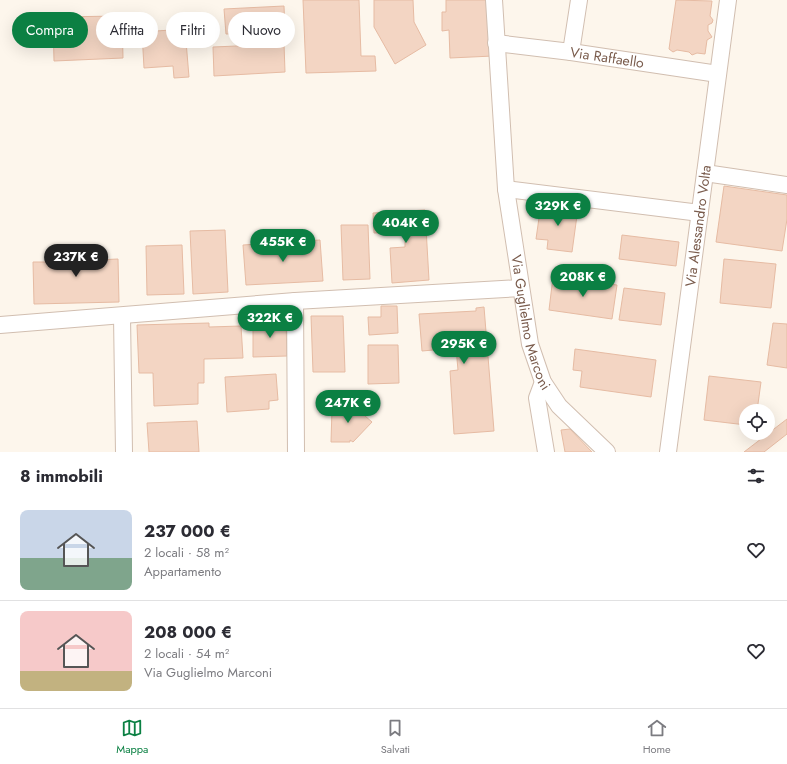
<!DOCTYPE html>
<html lang="it">
<head>
<meta charset="utf-8">
<style>
	body { margin:0; font-family:Jost,sans-serif; background:#f2f2f3; color:#2b2b33; height:100vh; display:flex; flex-direction:column; font-size:15px; white-space:nowrap }
	* { box-sizing:border-box; margin:0 }
	p { font-size:13px; color:#7c7c81 }
	.icon { flex:none; width:22px; height:22px; fill:none; stroke:currentColor; stroke-width:2; stroke-linecap:round; stroke-linejoin:round }
	.map { position:relative; height:452px; overflow:hidden }
	.details { display:flex; flex-direction:column; background:#fff; flex:1 }
	.details>* { flex:none }
	.top-card { position:absolute; left:12px; top:12px; width:400px; height:36px; display:flex; gap:8px }
	.fabs { position:absolute; left:739px; top:404px; display:grid; gap:8px }
	.fabs a { display:grid; place-items:center; width:36px; height:36px; border-radius:50%; background:#fff; box-shadow:0 4px 16px #0002; font-size:20px }
	.price { position:absolute; translate:-50% -34px; padding:0 9px; border-radius:14px; background:#0b8043; color:#fff; font-size:13px; line-height:26px; filter:drop-shadow(0 1px 2px #0008) }
	.price::after { content:''; position:absolute; left:50%; top:24px; width:12px; height:9px; margin-left:-6px; background:inherit; clip-path:polygon(0 0,100% 0,50% 100%) }
	.price.active { background:#222; color:#fff }
	ul { padding:0; list-style:none }
	li { display:flex; align-items:center; gap:12px; height:100px; padding:0 20px }
	li+li { border-top:1px solid #e1e1e2 }
	li span { display:grid; place-items:center; flex:none; width:112px; height:80px; border-radius:8px; color:#555 }
	li>.icon { margin-inline-start:auto }
	span .icon { width:48px; height:48px; fill:#fffc; stroke-width:1 }
	li b { font-size:17px }
	h2 { display:flex; justify-content:space-between; align-items:center; height:48px; padding:0 20px; font-size:17px }
	.pill { padding:0 14px; border-radius:18px; background:#fff; box-shadow:0 4px 16px #0002; font-size:14px; line-height:36px }
	.pill.active { background:#0b8043; color:#fff }
	.menu { display:flex; justify-content:space-around; align-items:center; height:56px; border-top:1px solid #e1e1e2; background:#fff; font-size:11px; color:#7c7c81 }
	.menu a { display:grid; justify-items:center; gap:2px }
	.menu .active { color:#0b8043 }
	.map>svg:first-child { display:block }
	.building { fill:#f3d5c3; stroke:#e6bba3 }
	.lines { fill:none; stroke-linecap:round; stroke-linejoin:round }
	.minor-casing { stroke:#d1beb0; stroke-width:18 }
	.minor { stroke:#fff; stroke-width:16 }
	.labels { text-anchor:middle; stroke-width:4; stroke-linejoin:round; paint-order:stroke }
	.street-label { font-size:14px; fill:#7a5c4d; stroke:#fffaf3 }
</style>
</head>
<body>
<div class="map">
<svg width="787" height="452" viewBox="0 0 787 452">
	<rect width="100%" height="100%" fill="#fdf6ec"/>
	<!-- building -->
	<g class="building">
		<polygon points="303,0 359,0 361,56 375,56 376,71 306,73"/>
		<polygon points="374,0 413,0 414,22 426,45 395,64 374,27"/>
		<polygon points="446,0 490,0 493,56 450,58 449,30 442,31 442,12 446,12"/>
		<polygon points="676,0 712,1 710,16 713,20 712,23 708,25 708,31 712,37 707,40 705,54 697,53 692,55 689,52 677,50 673,52 669,49"/>
		<polygon points="284,6 285,32 226,34 224,9"/>
		<polygon points="122,16 123,58 54,61 53,17"/>
		<polygon points="185,29 189,77 174,78 173,66 144,68 142,32"/>
		<polygon points="284,44 285,72 214,76 213,47"/>
		<polygon points="724,186 787,195 787,219 782,251 716,242"/>
		<polygon points="541,204 578,208 572,252 547,249 548,240 536,239"/>
		<polygon points="425,210 429,280 392,283 390,248 405,247 405,232 374,233 373,213"/>
		<polygon points="341,225 368,225 370,279 343,280"/>
		<polygon points="225,230 228,292 193,294 190,231"/>
		<polygon points="622,235 679,242 676,266 619,259"/>
		<polygon points="320,240 323,281 246,285 243,245"/>
		<polygon points="182,245 184,294 147,295 146,246"/>
		<polygon points="96,247 96,260 118,259 119,302 34,304 33,262 54,262 53,248"/>
		<polygon points="724,259 776,264 771,308 720,303"/>
		<polygon points="553,277 617,285 612,319 549,310"/>
		<polygon points="624,288 665,293 661,325 619,320"/>
		<polygon points="381,306 397,306 398,333 369,335 368,317 381,317"/>
		<polygon points="484,307 494,431 454,434 450,371 458,370 456,348 422,351 419,314 476,311 476,308"/>
		<polygon points="311,316 343,316 345,372 313,372"/>
		<polygon points="286,321 287,356 253,357 253,322"/>
		<polygon points="209,323 209,327 241,326 243,358 204,359 204,383 198,383 198,404 154,406 153,373 139,373 137,325"/>
		<polygon points="773,323 787,324 787,368 767,365"/>
		<polygon points="368,345 398,345 399,383 368,384"/>
		<polygon points="575,349 656,360 651,397 580,387 582,371 573,370"/>
		<polygon points="276,374 278,400 269,401 269,409 227,412 225,377"/>
		<polygon points="709,376 761,382 757,411 746,411 746,425 704,420"/>
		<polygon points="350,403 372,422 353,442 350,440 350,442 331,442 332,409 339,404 348,406"/>
		<polygon points="787,419 787,434 764,452 744,452"/>
		<polygon points="197,421 199,452 149,452 147,423"/>
		<polygon points="570,429 592,452 565,452 561,430"/>
	</g>
	<g class="lines">
		<defs>
			<g id="minor">
				<path id="s1" d="M494 0 506 189 530 344 543 382 559 406 607 452"/>
				<path id="s2" d="M496 43 571 52 718 74"/>
				<polyline points="571,52 579,0"/>
				<polyline points="705,173 787,185"/>
				<polyline points="506,189 700,213"/>
				<polyline points="295,301 296,452"/>
				<polyline points="122,316 124,452"/>
				<polyline points="0,325 295,301 521,288"/>
				<polyline points="543,382 537,398 546,452"/>
				<path id="s3" d="M668 452 728 0"/>
			</g>
		</defs>
		<!-- minor casing -->
		<use href="#minor" class="minor-casing"/>
		<!-- minor -->
		<use href="#minor" class="minor"/>
	</g>
	<g class="labels">
		<!-- street labels -->
		<g class="street-label">
			<text dy="5" stroke="none"><textPath href="#s2" startOffset="112">Via Raffaello</textPath></text>
			<text dy="5" stroke="none"><textPath href="#s3" startOffset="228">Via Alessandro Volta</textPath></text>
			<text dy="5" stroke="none"><textPath href="#s1" startOffset="325">Via Guglielmo Marconi</textPath></text>
		</g>
	</g>
</svg>
<div class="fabs">
<a><svg class="icon" aria-label="locate" viewBox="0 0 24 24"><circle cx="12" cy="12" r="6"/><path d="M12 2v4M12 18v4M2 12h4M18 12h4"/></svg></a>
</div>
<b class="price" style="left:558px;top:227px">329K €</b>
<b class="price" style="left:406px;top:244px">404K €</b>
<b class="price" style="left:283px;top:263px">455K €</b>
<b class="price active" style="left:76px;top:278px">237K €</b>
<b class="price" style="left:583px;top:298px">208K €</b>
<b class="price" style="left:270px;top:339px">322K €</b>
<b class="price" style="left:464px;top:365px">295K €</b>
<b class="price" style="left:348px;top:424px">247K €</b>
<div class="top-card">
<a class="pill active">Compra</a>
<a class="pill">Affitta</a>
<a class="pill">Filtri</a>
<a class="pill">Nuovo</a>
</div>
</div>
<section class="details">
<h2>8 immobili<svg class="icon" aria-label="filters" viewBox="0 0 24 24"><path d="M4 7h16M4 17h16"/><circle cx="9" cy="7" r="2"/><circle cx="15" cy="17" r="2"/></svg></h2>
<ul>
<li><span style="background:linear-gradient(#c9d6e8 60%,#7fa58c 0)"><svg class="icon" aria-label="home" viewBox="0 0 24 24"><path d="M3 11l9-7 9 7M6 9v11h12V9"/></svg></span><div><b>237 000 €</b><p>2 locali · 58 m²</p><p>Appartamento</p></div><svg class="icon" aria-label="heart" viewBox="0 0 24 24"><path d="M12 20l-8-8c-3-5 5-10 8-4 3-6 11-1 8 4z"/></svg></li>
<li><span style="background:linear-gradient(#f6c9c9 75%,#c2b280 0)"><svg class="icon" aria-label="home" viewBox="0 0 24 24"><path d="M3 11l9-7 9 7M6 9v11h12V9"/></svg></span><div><b>208 000 €</b><p>2 locali · 54 m²</p><p>Via Guglielmo Marconi</p></div><svg class="icon" aria-label="heart" viewBox="0 0 24 24"><path d="M12 20l-8-8c-3-5 5-10 8-4 3-6 11-1 8 4z"/></svg></li>
</ul>
</section>
<nav class="menu">
<a class="active"><svg class="icon" aria-label="map" viewBox="0 0 24 24"><path d="M3 6l6-2 6 2 6-2v14l-6 2-6-2-6 2zM9 4v14M15 6v14"/></svg>Mappa</a>
<a><svg class="icon" aria-label="saved" viewBox="0 0 24 24"><path d="M7 4h10v16l-5-4-5 4z"/></svg>Salvati</a>
<a><svg class="icon" aria-label="home" viewBox="0 0 24 24"><path d="M3 11l9-7 9 7M6 9v11h12V9"/></svg>Home</a>
</nav>
</body>
</html>
